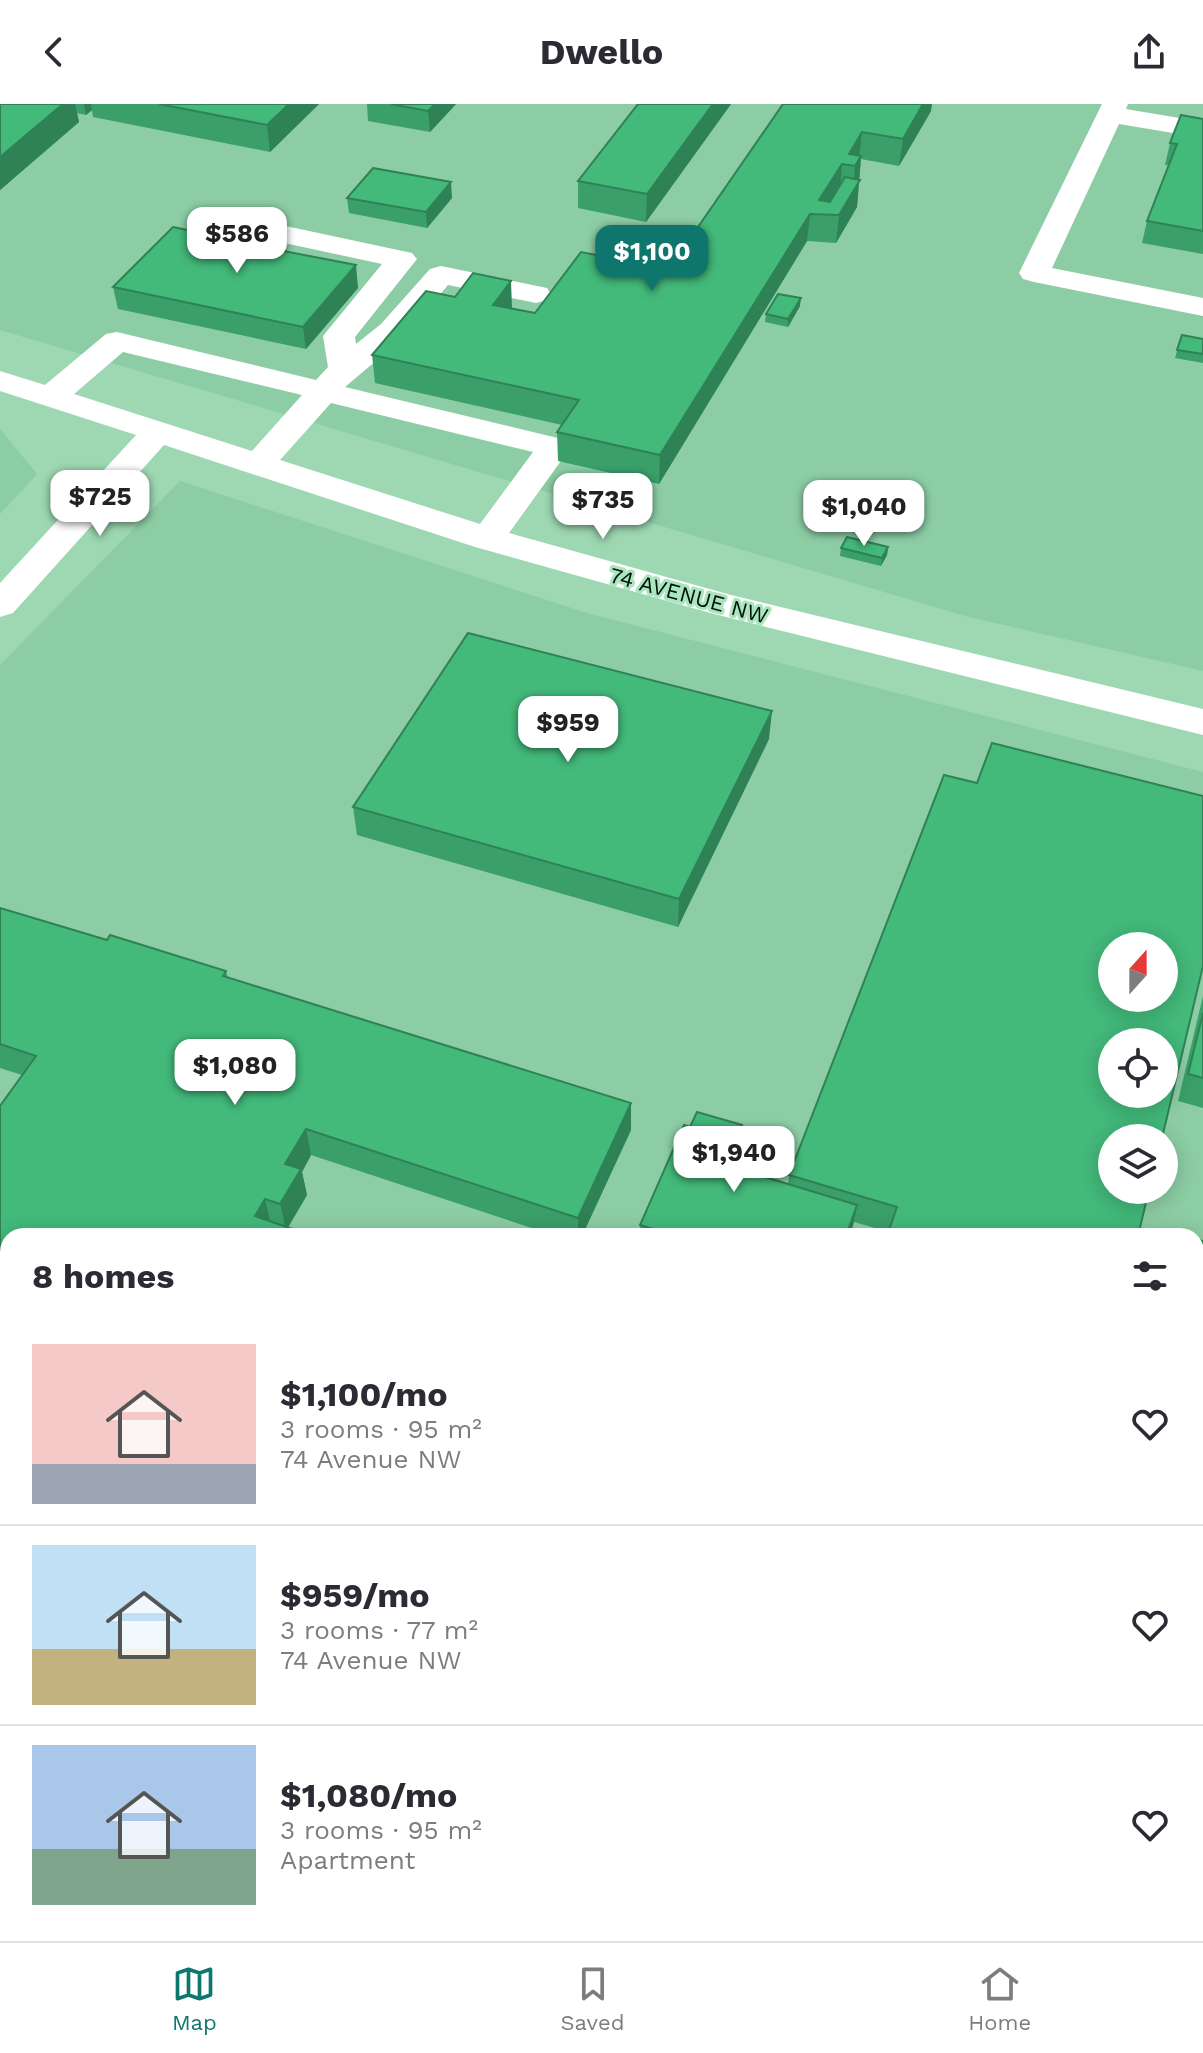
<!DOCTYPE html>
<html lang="en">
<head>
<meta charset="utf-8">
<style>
	body { margin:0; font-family:"Work Sans",sans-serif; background:#f7f7f7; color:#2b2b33; height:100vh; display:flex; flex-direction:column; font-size:30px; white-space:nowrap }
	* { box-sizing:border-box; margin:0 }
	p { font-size:26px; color:#7c7c81 }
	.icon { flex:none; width:44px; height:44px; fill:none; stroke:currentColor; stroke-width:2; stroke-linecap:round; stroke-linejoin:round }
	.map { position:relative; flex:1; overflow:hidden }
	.panel { position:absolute; left:0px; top:1124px; width:1204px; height:714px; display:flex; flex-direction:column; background:#fff; border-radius:24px 24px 0 0; box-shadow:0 4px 20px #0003 }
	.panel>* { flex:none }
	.needle { width:52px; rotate:21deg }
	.buttons { position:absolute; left:1098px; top:828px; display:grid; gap:16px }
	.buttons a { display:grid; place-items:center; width:80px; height:80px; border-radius:50%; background:#fff; box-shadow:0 4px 20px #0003; font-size:40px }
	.price { position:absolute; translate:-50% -68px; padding:0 18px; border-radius:16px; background:#fff; color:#222; font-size:26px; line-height:52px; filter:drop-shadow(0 2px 4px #0008) }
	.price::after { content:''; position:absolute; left:50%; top:48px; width:24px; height:18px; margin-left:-12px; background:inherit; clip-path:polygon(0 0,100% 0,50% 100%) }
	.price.active { background:#0f766e; color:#fff }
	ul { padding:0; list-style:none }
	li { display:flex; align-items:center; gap:24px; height:200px; padding:0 32px }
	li+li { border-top:2px solid #e1e1e2 }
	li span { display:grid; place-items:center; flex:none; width:224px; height:160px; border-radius:0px; color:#555 }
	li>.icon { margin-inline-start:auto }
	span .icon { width:96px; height:96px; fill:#fffc; stroke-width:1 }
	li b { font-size:34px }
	h2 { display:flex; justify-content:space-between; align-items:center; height:96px; padding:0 32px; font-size:34px }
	header { display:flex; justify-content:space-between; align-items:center; height:104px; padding:0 32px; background:#fff; font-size:36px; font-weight:700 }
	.tab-bar { display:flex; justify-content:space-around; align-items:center; height:112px; border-top:2px solid #e1e1e2; background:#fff; font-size:22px; color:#7c7c81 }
	.tab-bar a { display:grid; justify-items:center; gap:4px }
	.tab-bar .active { color:#0f766e }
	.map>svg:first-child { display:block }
	.built { fill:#8ccda5; fill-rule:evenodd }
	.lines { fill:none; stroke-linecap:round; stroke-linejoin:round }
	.minor { fill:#fff; fill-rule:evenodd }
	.wall { fill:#3a9f69 }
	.shaded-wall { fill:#2f8255 }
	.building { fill:#43b97a; stroke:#2f8255; stroke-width:2; fill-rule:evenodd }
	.labels { text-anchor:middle; stroke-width:6; stroke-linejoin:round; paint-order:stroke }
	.street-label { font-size:22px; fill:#001106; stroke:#aae5bf }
</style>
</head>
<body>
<header><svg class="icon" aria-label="back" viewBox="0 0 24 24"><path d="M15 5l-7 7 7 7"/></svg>Dwello<svg class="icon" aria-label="share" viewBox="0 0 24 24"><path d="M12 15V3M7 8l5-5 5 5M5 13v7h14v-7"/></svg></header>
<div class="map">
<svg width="1203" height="1837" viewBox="0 0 1203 1837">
	<rect width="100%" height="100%" fill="#9dd8b2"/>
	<!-- built -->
	<g class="built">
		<polygon points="0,0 1203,0 1203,567 965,512 0,226"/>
		<polygon points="0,325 37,370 0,410"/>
		<path d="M180 377 587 509 1203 668V1837H639L619 1830H1196V1132H8V1612L0 1609V561ZM1112 842H1164V894H1112ZM1112 938H1164V990H1112ZM1112 1034H1164V1086H1112Z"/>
	</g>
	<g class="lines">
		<!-- minor -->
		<g class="minor">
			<polygon points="1102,0 1128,0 1126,5 1203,18 1203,34 1119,20 1052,164 1203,194 1203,212 1034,178 1023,175 1019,169"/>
			<path d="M243 113 412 149 417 155 355 233 356 240 381 220 430 165 441 162 547 184 551 190 547 196 536 199 448 181 403 234 345 283 566 336 571 343 509 429 731 491 1203 605V631L714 510 475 443 164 341 13 509 0 513V479L136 331 0 287V267L45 281 106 230 117 228 316 276 328 263 323 232 382 160 233 128 229 122 233 116ZM123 248 302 291 252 347 74 290ZM331 299 533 348 480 420 280 356Z"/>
			<polygon points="1203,1620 1203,1715 1196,1718 1196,1623"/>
			<polygon points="0,1708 8,1711 8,1771 0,1768"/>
			<polygon points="1196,1817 1201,1837 1139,1837 1140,1830 1196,1830"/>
			<polygon points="209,1830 286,1830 289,1837 212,1837"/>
		</g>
	</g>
	<!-- wall -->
	<g class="wall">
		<polygon points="0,0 319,0 270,48 93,13 92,6 86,11 77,9 79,18 0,86"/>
		<polygon points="367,0 456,0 430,28 368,17"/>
		<polygon points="638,0 731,0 646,118 578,104 578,77"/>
		<polygon points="783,0 931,7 899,62 861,55 857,103 836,139 807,137 659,380 558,357 557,328 562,321 375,279 372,251 455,193 535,209 669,165"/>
		<polygon points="1203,15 1203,150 1142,139 1147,117 1169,61 1165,61 1170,39"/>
		<polygon points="347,94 452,94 427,124 349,109"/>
		<polygon points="286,147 358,184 306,245 118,205 113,183"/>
		<polygon points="800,202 788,223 765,218 766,210"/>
		<polygon points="1182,231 1203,235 1203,259 1175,254"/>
		<polygon points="888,443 887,451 881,462 840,452 841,444"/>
		<polygon points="769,635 678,823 357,731 353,703"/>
		<polygon points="977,679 1203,692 889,1128 854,1118 849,1132 640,1132 640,1121 690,1023 742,1021 740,1043 734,1058 727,1056 725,1061 788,1080 789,1071"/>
		<polygon points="0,804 107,836 110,831 226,867 228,874 631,999 631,1026 582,1132 556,1132 311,1051 302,1068 307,1091 288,1124 301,1128 302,1132 8,1132 8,1604 0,1617 0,1002 22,971 0,964"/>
		<polygon points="1203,892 1203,1004 1178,997"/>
		<polygon points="1196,1135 1203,1137 1203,1187 1196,1184"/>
	</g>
	<!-- shaded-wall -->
	<g class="shaded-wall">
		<polygon points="63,0 75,0 79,18 0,86 0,53"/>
		<polygon points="84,0 91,0 92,6 86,11"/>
		<polygon points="289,0 319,0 270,48 267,21"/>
		<polygon points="435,0 456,0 430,28 428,7"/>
		<polygon points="713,0 731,0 646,118 647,90"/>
		<polygon points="923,0 932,0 931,7 899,62 903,35"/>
		<polygon points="862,28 859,55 849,50"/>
		<polygon points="861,52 857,103 836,139 839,111 853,88 855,62"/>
		<polygon points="842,60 840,87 825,111 819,96"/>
		<polygon points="451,78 452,94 427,124 426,108"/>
		<polygon points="810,110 807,137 659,380 660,351"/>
		<polygon points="284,133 287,155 273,145"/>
		<polygon points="356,161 358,184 306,245 303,223"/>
		<polygon points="511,177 512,205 493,201"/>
		<polygon points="801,194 800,202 788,223 788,215"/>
		<polygon points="888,443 887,451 881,462 882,454"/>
		<polygon points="772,607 769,635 678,823 679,795"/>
		<polygon points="631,999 631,1026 582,1132 578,1132 578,1114"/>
		<polygon points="742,1021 740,1043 734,1058 736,1036"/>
		<polygon points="306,1025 311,1051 302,1068 307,1091 286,1126 280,1100 285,1060"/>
		<polygon points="729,1034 727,1056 717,1080 719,1059"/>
		<polygon points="265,1095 271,1121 255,1112"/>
		<polygon points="857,1101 853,1122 849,1132 846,1132"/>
		<polygon points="8,1560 8,1604 0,1617 0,1574"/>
	</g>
	<!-- building -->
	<g class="building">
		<polygon points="0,0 63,0 0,53"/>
		<polygon points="159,0 289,0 267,21"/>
		<polygon points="391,0 435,0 428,7"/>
		<polygon points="638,0 713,0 647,90 578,77"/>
		<polygon points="783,0 923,0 903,35 862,28 849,50 861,52 855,62 842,60 819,96 830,98 845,73 860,76 839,111 810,110 660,351 557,328 579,296 372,251 426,187 455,193 473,169 511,177 493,201 535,209 581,148 669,165"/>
		<polygon points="1181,11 1203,15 1203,127 1147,117 1177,40 1170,39"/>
		<polygon points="373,64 451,78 426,108 347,94"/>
		<polygon points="173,123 235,136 245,125 284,133 273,145 356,161 303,223 113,183"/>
		<polygon points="778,190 801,194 788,215 766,210"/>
		<polygon points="1182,231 1203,235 1203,250 1177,246"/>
		<polygon points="847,433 888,443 882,454 841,444"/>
		<polygon points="468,529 772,607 679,795 353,703"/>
		<path d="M992 639 1203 692V862L1162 1034H1112V1086H1149L1138 1132H887L897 1103 789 1071 944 671 977 679ZM1112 842H1164V894H1112ZM1112 938H1164V990H1112Z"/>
		<polygon points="0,804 107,836 110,831 226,867 223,872 631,999 578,1114 306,1025 285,1060 301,1065 280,1100 265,1095 255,1112 301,1128 299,1132 8,1132 8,1560 0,1574 0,1002 36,952 0,940"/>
		<polygon points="1203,909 1203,974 1188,970"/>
		<polygon points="697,1008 742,1021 736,1036 729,1034 719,1059 857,1101 846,1132 676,1132 640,1121 684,1021 690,1023"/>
		<polygon points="1165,1125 1187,1132 1163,1132"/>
		<polygon points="1196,1135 1203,1137 1203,1170 1196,1168"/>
	</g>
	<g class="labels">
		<!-- street labels -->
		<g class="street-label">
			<text transform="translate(689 491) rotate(15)" y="8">74 AVENUE NW</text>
		</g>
	</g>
</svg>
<div class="buttons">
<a><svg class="needle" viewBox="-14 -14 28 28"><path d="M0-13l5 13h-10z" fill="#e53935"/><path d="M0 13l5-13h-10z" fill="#7c7c81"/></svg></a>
<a><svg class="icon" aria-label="locate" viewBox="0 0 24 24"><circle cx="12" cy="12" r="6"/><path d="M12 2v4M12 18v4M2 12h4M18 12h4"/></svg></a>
<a><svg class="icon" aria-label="layers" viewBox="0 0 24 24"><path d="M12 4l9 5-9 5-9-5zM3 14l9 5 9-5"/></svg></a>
</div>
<b class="price" style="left:237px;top:171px">$586</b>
<b class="price active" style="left:652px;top:189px">$1,100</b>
<b class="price" style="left:100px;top:434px">$725</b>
<b class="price" style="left:603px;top:437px">$735</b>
<b class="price" style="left:864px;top:444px">$1,040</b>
<b class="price" style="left:568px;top:660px">$959</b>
<b class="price" style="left:235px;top:1003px">$1,080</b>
<b class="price" style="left:734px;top:1090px">$1,940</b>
<section class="panel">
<h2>8 homes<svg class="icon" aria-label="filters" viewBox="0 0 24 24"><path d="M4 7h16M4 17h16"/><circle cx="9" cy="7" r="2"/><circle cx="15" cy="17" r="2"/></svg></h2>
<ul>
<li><span style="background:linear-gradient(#f6c9c9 75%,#9aa5b1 0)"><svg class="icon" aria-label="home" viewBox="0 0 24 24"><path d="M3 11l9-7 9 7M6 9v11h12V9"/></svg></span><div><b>$1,100/mo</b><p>3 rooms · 95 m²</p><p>74 Avenue NW</p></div><svg class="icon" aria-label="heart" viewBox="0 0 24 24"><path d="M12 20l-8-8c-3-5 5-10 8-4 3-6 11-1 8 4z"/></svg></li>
<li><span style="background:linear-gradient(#bfe0f5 65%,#c2b280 0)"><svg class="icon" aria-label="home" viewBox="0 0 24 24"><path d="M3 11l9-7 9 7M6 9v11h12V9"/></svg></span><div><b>$959/mo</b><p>3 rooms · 77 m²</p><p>74 Avenue NW</p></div><svg class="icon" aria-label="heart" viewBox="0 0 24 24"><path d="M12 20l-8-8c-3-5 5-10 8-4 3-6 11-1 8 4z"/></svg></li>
<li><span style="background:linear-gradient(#a9c7e8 65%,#7fa58c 0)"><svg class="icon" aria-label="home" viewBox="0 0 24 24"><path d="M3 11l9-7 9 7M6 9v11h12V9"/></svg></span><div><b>$1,080/mo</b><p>3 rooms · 95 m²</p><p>Apartment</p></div><svg class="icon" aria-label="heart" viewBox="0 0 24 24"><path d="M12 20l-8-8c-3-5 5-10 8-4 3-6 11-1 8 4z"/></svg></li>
</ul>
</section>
</div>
<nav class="tab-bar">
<a class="active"><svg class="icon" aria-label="map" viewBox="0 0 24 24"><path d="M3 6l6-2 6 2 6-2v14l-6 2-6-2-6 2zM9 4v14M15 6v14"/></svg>Map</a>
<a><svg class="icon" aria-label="saved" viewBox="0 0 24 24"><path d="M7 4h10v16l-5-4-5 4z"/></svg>Saved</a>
<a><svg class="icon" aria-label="home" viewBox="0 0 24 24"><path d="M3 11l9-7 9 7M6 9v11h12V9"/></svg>Home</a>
</nav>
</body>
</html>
